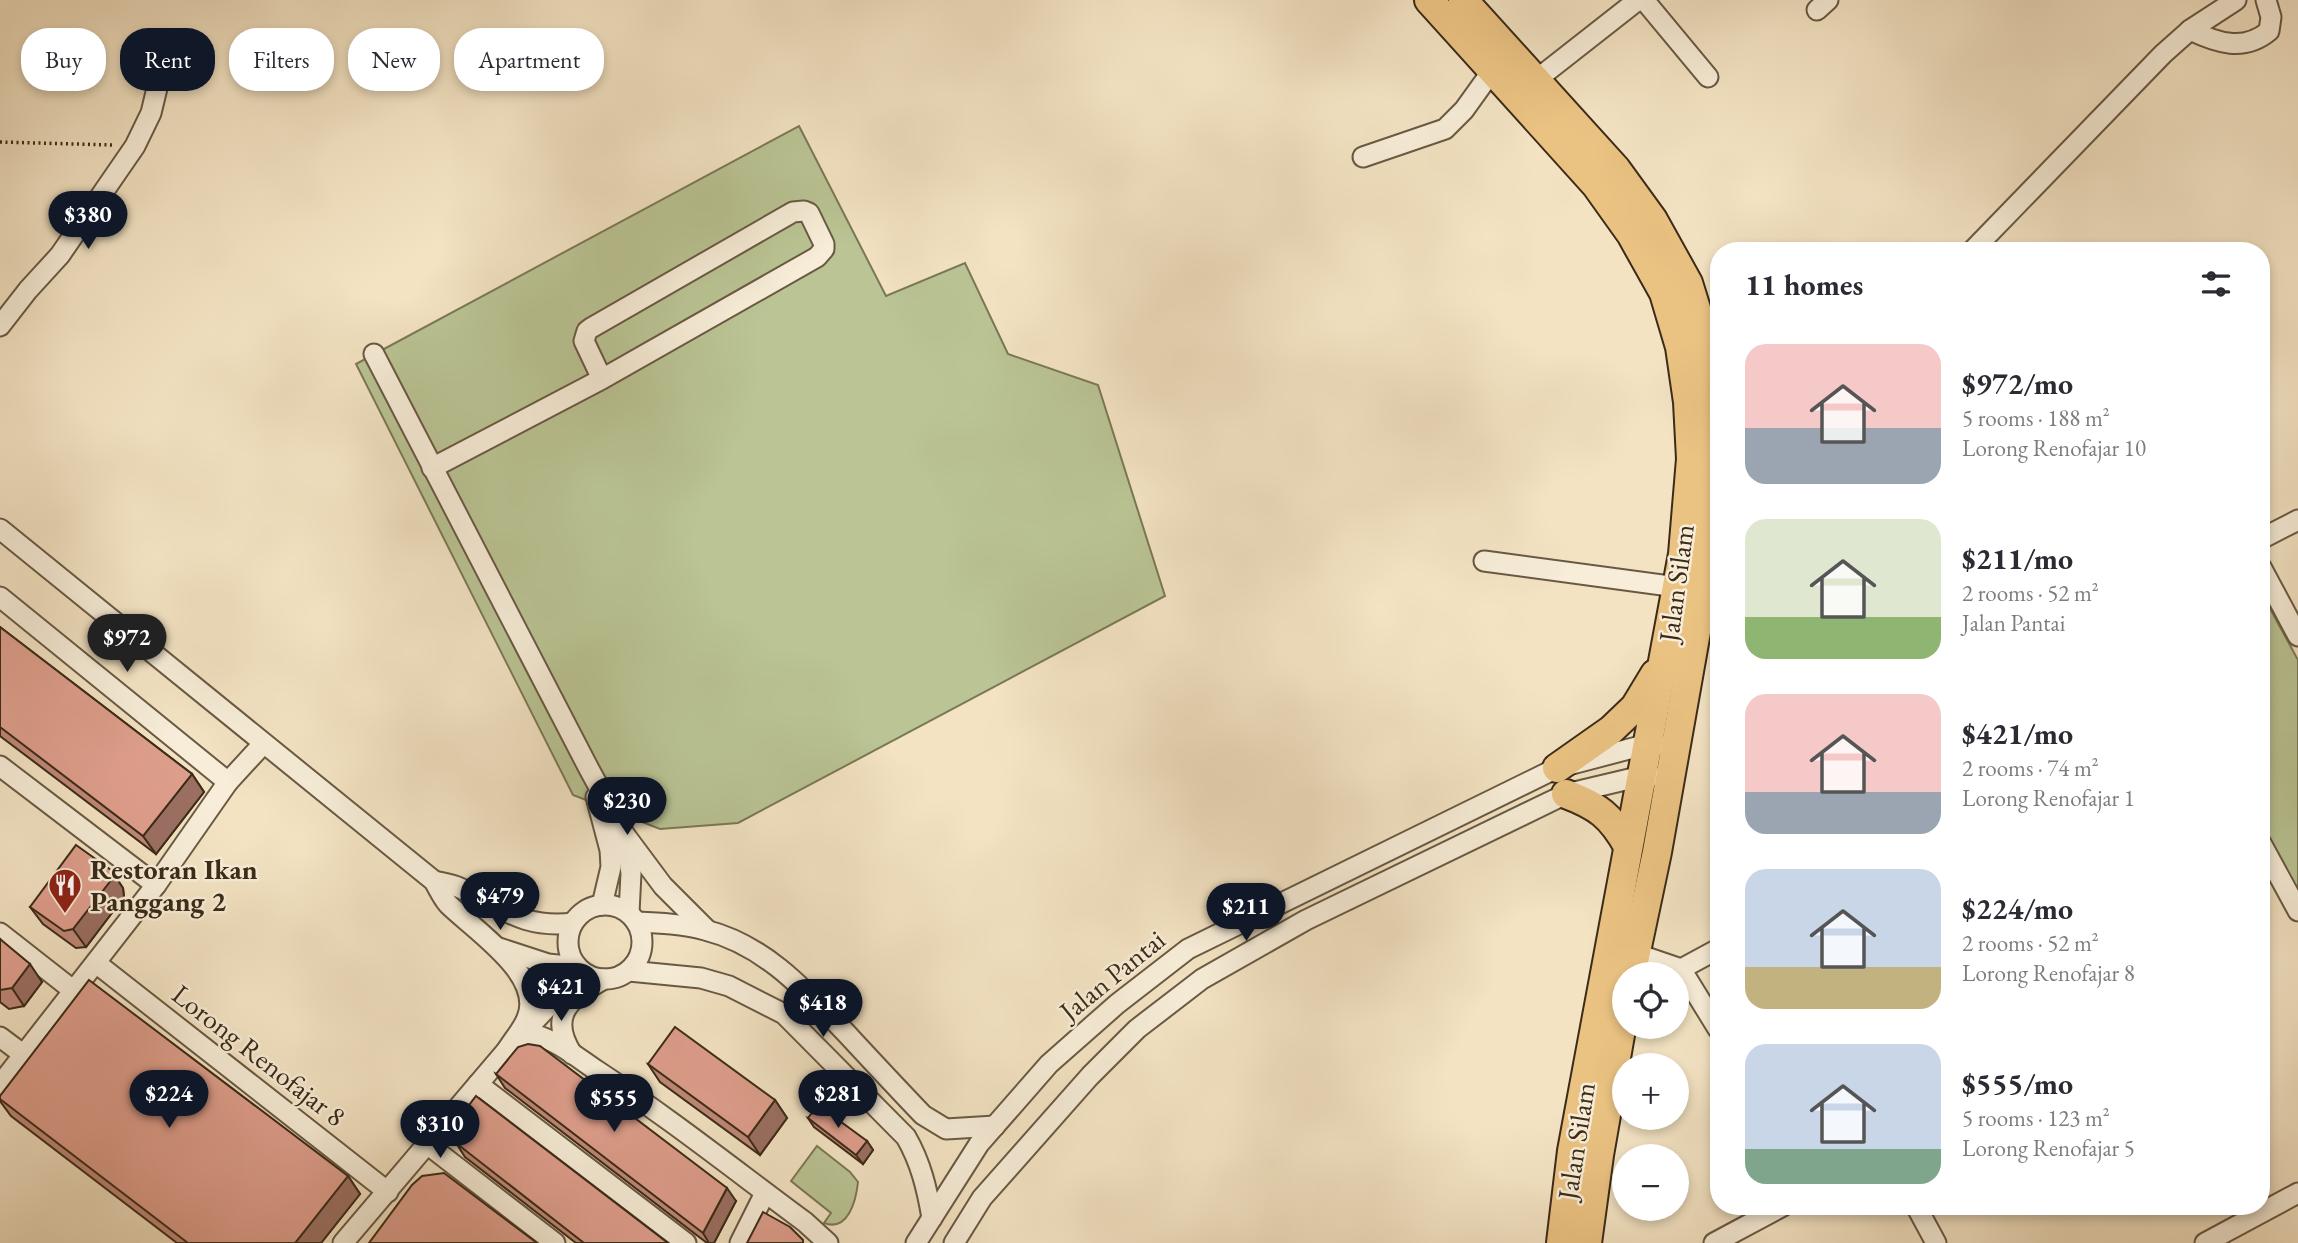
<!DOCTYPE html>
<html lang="en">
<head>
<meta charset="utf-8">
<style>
	body { margin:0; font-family:"EB Garamond",serif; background:#f2f2f3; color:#2b2b33; height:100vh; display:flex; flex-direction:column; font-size:26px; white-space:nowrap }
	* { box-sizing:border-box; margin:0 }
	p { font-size:23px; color:#7c7c81 }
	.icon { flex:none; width:38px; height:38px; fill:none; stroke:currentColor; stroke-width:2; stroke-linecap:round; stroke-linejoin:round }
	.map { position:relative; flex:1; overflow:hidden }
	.sheet { position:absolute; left:1710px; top:242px; width:560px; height:973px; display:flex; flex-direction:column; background:#fff; border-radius:28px; box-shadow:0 4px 10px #0003 }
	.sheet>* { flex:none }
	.top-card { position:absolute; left:21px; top:28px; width:665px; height:63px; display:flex; gap:14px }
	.buttons { position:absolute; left:1612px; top:962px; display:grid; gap:14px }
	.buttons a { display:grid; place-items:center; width:77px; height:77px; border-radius:50%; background:#fff; box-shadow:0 4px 10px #0003; font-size:35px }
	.price { position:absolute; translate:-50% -60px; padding:0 16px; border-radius:24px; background:#111827; color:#fff; font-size:23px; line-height:46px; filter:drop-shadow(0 2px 4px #0008) }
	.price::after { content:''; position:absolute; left:50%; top:42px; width:21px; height:16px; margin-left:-10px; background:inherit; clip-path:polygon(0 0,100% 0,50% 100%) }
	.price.on { background:#222; color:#fff }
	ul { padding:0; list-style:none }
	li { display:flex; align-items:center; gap:21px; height:175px; padding:0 35px }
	li span { display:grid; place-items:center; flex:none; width:196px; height:140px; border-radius:21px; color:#555 }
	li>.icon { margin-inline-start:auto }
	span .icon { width:84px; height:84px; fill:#fffc; stroke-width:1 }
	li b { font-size:30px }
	h2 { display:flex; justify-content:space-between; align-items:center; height:84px; padding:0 35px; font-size:30px }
	.pill { padding:0 24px; border-radius:28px; background:#fff; box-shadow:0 4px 10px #0003; font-size:24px; line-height:63px }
	.pill.on { background:#111827; color:#fff }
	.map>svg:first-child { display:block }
	.green { fill:#bac494; stroke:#7a7856; stroke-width:2 }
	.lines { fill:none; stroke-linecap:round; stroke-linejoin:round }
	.minor-casing { stroke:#695943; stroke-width:23 }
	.highway-casing { stroke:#3b2b18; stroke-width:32 }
	.path { stroke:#3b2b18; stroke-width:3.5; stroke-dasharray:2 3.5; stroke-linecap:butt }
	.minor { stroke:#f7edd8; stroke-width:19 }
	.highway { stroke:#eac282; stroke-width:28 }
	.wall { fill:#bf8878; stroke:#3b2b18; stroke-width:2 }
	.shaded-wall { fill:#9b6f62; stroke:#3b2b18; stroke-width:2 }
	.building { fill:#de9e8c; stroke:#3b2b18; stroke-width:2 }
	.labels { text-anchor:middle; stroke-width:5; stroke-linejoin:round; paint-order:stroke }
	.street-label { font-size:28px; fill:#3b2b18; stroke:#f7edd8 }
	.poi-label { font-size:28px; font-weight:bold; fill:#3b2b18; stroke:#f7edd8; text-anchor:start }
</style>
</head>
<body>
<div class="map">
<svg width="2298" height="1243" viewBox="0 0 2298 1243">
	<rect width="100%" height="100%" fill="#f3e3c3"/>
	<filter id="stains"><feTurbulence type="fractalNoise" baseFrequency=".00286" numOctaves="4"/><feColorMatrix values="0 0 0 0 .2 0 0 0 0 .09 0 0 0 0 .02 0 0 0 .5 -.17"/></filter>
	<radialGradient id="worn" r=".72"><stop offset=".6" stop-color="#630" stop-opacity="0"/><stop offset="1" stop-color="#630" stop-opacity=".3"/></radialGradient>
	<!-- green -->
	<g class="green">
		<polygon points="799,126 886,296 965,263 1008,354 1098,385 1165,596 738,823 660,829 573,795 356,364"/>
		<polygon points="2261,592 2298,660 2298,891 2261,823"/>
		<path d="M817 1146 850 1172 858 1182C856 1201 848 1232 824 1223L831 1213 791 1181Z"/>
	</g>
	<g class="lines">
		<defs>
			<g id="minor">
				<polyline points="1644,0 1708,77"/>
				<path d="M2236 0 2190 30C2217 43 2244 52 2269 31L2271 17 2266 0"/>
				<polyline points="1817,10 1828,0"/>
				<polyline points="1536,80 1638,0"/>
				<polyline points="1363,157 1445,129 1464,110 1492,71"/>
				<polyline points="1973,250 2163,54 2190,30"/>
				<polyline points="0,326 28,290 60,255 135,146 151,113 166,51"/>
				<polyline points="374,354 589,769 625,835 663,886 707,930"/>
				<polyline points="432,468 602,379 817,257 824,249 824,244 809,213 804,211 793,212 591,328 587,331 584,341 602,379"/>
				<path d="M0 529 434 881C438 888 442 897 448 904 474 930 545 975 527 1018 523 1029 513 1040 507 1050"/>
				<polyline points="2261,539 2298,520"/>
				<polyline points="1484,561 1677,587"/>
				<polyline points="2261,567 2298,636"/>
				<polyline points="0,597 228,782"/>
				<polyline points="0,766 156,885"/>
				<polyline points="596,797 610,850 611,867 602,905"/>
				<polyline points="626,839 631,873 629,913"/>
				<polyline points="2261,843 2298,911"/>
				<path d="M434 881C442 883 452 884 460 888 502 907 522 929 573 923"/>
				<circle cx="605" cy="942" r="37"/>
				<path d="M636 922C660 923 683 924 705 930 765 945 805 990 846 1033 872 1061 897 1088 923 1115L946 1129 995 1126"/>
				<polyline points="0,933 74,991"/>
				<polyline points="499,948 548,964 577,967"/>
				<polyline points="1634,953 1681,969 1718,949"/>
				<polyline points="96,963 388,1192"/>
				<polyline points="1681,969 1718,1029"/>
				<path d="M629 971 701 978 729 986 784 1014 906 1137C921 1163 927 1189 932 1218"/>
				<polyline points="0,1037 24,1055"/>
				<path d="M508 1050 535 1035C556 1040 578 1058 596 1070 668 1117 736 1171 805 1222L828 1243"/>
				<path d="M572 1054C547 1014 571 998 604 979"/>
				<polyline points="478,1084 686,1243"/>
				<polyline points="0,1085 156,885 228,782 263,744"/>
				<polyline points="427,1144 555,1243"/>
				<polyline points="1916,1206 1936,1243"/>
				<polyline points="343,1243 507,1050 561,993 577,967"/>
				<polyline points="740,1243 765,1193"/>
				<polyline points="916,1243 979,1144 1049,1064 1117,1004 1188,949 1557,768 1648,744 1658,744"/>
				<polyline points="954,1243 982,1198 1090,1076 1137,1029 1202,979 1306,920 1566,794 1642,776 1652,776"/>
				<polyline points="1714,1243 1783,1206"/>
				<polyline points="2205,1243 2298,1193"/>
			</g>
			<g id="highway">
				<polyline points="1429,0 1596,185 1631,234 1664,293 1680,347 1688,402 1691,459 1683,554 1572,1151 1561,1243"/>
				<polyline points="1463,0 1616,169 1653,220 1688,283 1706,341 1715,400 1717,460 1709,558 1657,852 1631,975"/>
				<polyline points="1557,768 1611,730 1635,707 1655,674"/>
				<path d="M1566 794C1598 806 1611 816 1628 846"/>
				<polyline points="1587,1243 1599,1155 1624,1012"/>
			</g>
		</defs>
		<!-- minor casing -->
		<use href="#minor" class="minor-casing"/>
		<!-- highway casing -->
		<use href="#highway" class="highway-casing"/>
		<!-- path -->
		<polyline class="path" points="0,142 112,145"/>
		<!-- minor -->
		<use href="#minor" class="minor"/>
		<!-- highway -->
		<use href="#highway" class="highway"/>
	</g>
	<!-- wall -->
	<g class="wall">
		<polygon points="0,627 192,774 204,792 156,854 0,736"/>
		<polygon points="111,870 123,888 124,897 86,947 76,948 43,924 30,907"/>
		<polygon points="0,939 42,982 24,1006 9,1009 0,1002"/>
		<polygon points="648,1064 775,1100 787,1118 760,1155 660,1082"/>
		<polygon points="496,1074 736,1201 714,1243 707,1243 505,1088"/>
		<polygon points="0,1096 348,1176 360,1194 321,1243 177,1243 11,1116 0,1101"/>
		<polygon points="808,1118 867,1141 873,1150 863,1164 814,1127"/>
		<polygon points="456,1143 668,1243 576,1243 465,1157"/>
	</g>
	<!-- shaded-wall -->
	<g class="shaded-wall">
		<polygon points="192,774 204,792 156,854 143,836"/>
		<polygon points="111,870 123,888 124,897 86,947 73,929"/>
		<polygon points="30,964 42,982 24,1006 12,988"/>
		<polygon points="775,1100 787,1118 760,1155 748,1137"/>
		<polygon points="867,1141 873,1150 863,1164 856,1155"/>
		<polygon points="348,1176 360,1194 321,1243 295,1243"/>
		<polygon points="727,1188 736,1201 714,1243 709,1243 703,1233"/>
	</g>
	<!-- building -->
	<g class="building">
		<polygon points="0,627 192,774 143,836 0,727"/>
		<polygon points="76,845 111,870 112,879 73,929 64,931 30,907"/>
		<polygon points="0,939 30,964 12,988 0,990"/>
		<polygon points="89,980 348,1176 295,1243 188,1243 0,1099 0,1096"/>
		<polygon points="675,1027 775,1100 748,1137 648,1064"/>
		<polygon points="528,1044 540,1046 727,1188 703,1233 496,1074 518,1047"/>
		<polygon points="476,1096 668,1243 584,1243 456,1143 453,1126"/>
		<polygon points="818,1105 867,1141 856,1155 808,1118"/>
		<polygon points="444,1173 537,1243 369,1243 412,1185 422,1176"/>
		<polygon points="763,1212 790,1227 803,1240 803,1243 747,1243"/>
	</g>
	<!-- icons -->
	<defs>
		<symbol id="restaurant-pin" viewBox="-11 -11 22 30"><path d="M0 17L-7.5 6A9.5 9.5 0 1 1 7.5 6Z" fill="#8f2418" stroke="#f7edd8"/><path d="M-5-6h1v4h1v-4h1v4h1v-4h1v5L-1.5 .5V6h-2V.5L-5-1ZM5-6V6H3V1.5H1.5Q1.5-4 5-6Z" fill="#fff"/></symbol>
	</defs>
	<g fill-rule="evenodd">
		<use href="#restaurant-pin" x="46" y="866" width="38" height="52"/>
	</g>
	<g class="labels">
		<!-- street labels -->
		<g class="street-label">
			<text transform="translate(1676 583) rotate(-82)" y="10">Jalan Silam</text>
			<text transform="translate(1112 975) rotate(-39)" y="10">Jalan Pantai</text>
			<text transform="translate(259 1055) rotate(38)" y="10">Lorong Renofajar 8</text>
			<text transform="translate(1576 1141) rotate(-81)" y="10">Jalan Silam</text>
		</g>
		<!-- poi labels -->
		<g class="poi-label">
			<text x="90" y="879">Restoran Ikan<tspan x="90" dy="32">Panggang 2</tspan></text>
		</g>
	</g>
	<rect width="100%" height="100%" filter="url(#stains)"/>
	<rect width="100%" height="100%" fill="url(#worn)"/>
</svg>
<div class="buttons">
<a><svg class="icon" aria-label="locate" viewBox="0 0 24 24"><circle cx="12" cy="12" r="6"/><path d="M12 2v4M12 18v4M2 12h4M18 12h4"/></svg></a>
<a>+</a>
<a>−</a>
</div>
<b class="price" style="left:88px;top:251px">$380</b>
<b class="price on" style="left:127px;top:674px">$972</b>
<b class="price" style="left:627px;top:837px">$230</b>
<b class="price" style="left:500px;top:932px">$479</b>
<b class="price" style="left:1246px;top:943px">$211</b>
<b class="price" style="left:561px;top:1023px">$421</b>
<b class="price" style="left:823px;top:1039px">$418</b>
<b class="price" style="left:169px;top:1130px">$224</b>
<b class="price" style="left:838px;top:1130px">$281</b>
<b class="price" style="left:614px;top:1134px">$555</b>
<b class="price" style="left:440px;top:1160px">$310</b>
<div class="top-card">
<a class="pill">Buy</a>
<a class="pill on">Rent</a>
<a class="pill">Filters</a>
<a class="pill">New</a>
<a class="pill">Apartment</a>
</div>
<section class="sheet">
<h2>11 homes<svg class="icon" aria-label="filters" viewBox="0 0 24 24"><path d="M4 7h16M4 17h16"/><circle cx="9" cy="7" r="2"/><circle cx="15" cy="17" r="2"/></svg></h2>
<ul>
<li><span style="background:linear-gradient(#f6c9c9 60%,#9aa5b1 0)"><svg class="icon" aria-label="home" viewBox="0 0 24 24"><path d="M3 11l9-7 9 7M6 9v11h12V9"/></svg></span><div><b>$972/mo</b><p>5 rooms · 188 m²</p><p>Lorong Renofajar 10</p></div></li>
<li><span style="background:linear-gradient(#dfe7d0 70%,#8fb573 0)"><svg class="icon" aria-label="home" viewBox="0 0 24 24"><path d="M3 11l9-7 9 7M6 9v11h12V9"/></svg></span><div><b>$211/mo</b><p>2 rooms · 52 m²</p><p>Jalan Pantai</p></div></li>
<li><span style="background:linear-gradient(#f6c9c9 70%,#9aa5b1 0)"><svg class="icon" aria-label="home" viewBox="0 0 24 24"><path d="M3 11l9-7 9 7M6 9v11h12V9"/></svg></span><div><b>$421/mo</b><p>2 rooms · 74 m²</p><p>Lorong Renofajar 1</p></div></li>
<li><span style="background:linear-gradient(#c9d6e8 70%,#c2b280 0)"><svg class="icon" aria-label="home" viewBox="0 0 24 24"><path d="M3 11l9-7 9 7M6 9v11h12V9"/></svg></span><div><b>$224/mo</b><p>2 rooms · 52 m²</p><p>Lorong Renofajar 8</p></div></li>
<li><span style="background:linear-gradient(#c9d6e8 75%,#7fa58c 0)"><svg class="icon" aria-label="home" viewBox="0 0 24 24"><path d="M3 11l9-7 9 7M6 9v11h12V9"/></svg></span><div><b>$555/mo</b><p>5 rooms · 123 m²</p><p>Lorong Renofajar 5</p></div></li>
</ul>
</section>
</div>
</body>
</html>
